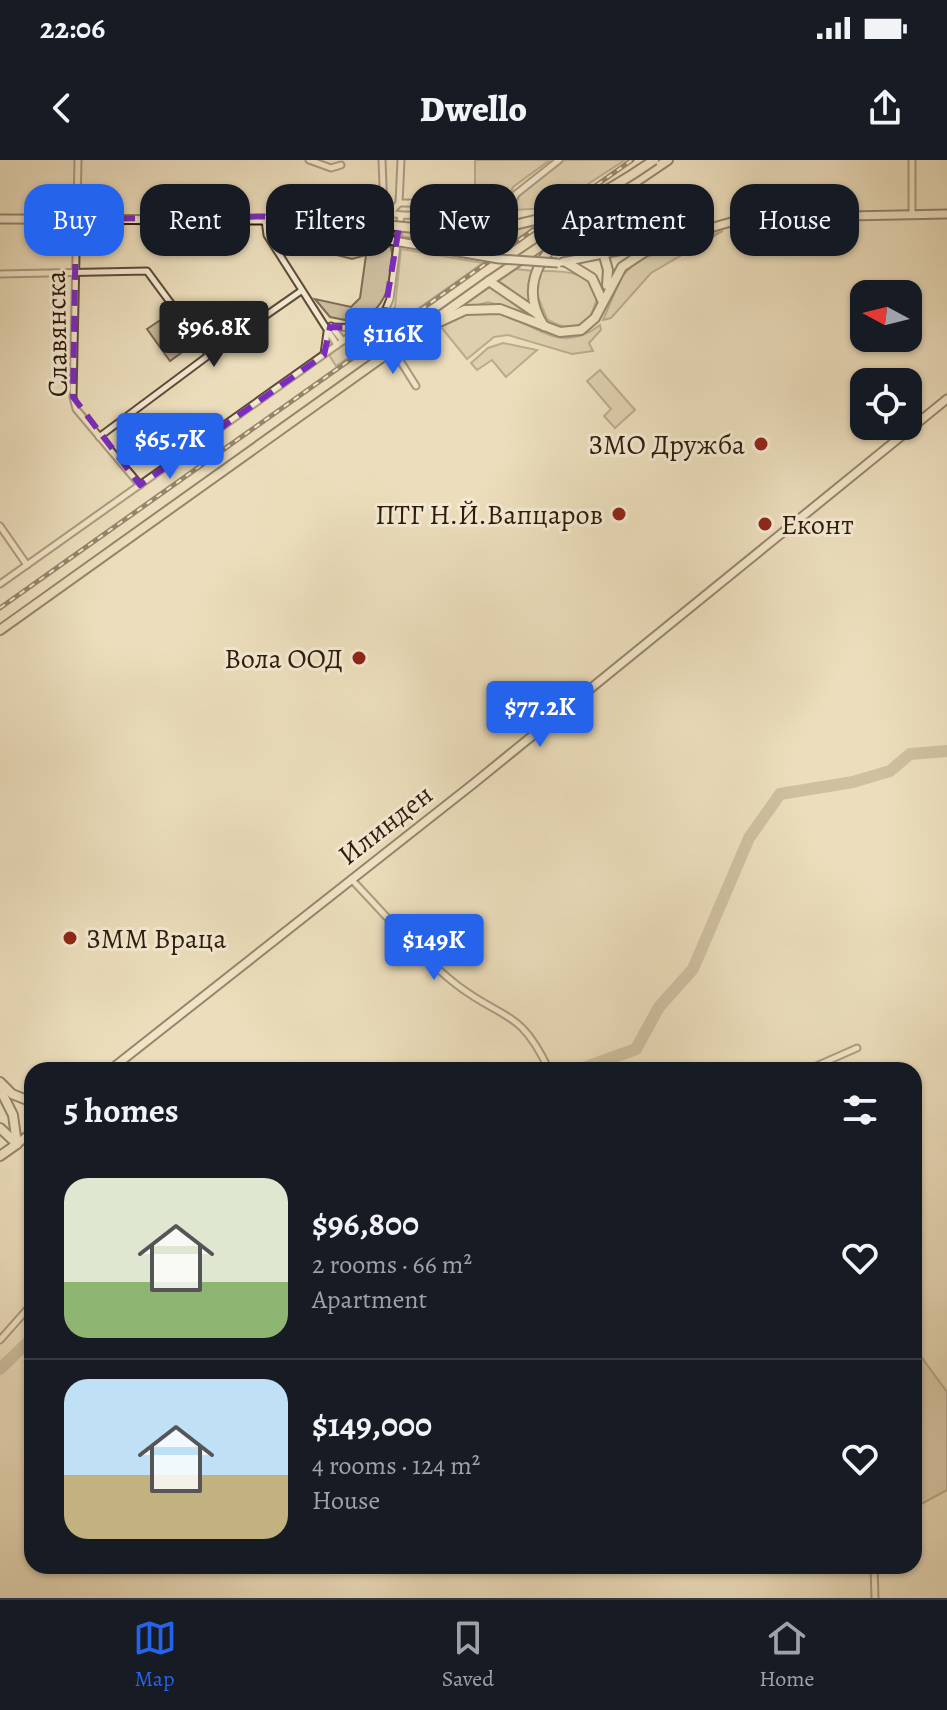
<!DOCTYPE html>
<html lang="en">
<head>
<meta charset="utf-8">
<style>
	body { margin:0; font-family:Alegreya,serif; background:#20242c; color:#f1f3f6; height:100vh; display:flex; flex-direction:column; font-size:30px; white-space:nowrap }
	* { box-sizing:border-box; margin:0 }
	p { font-size:26px; color:#9ea1a6 }
	.icon { flex:none; width:44px; height:44px; fill:none; stroke:currentColor; stroke-width:2; stroke-linecap:round; stroke-linejoin:round }
	.map { position:relative; flex:1; overflow:hidden }
	.sheet { position:absolute; left:24px; top:902px; width:898px; height:512px; display:flex; flex-direction:column; background:#171b24; border-radius:24px; box-shadow:0 2px 6px #0004 }
	.sheet>* { flex:none }
	.hud { position:absolute; left:24px; top:24px; width:900px; height:72px; display:flex; gap:16px }
	.needle { width:52px; rotate:277deg }
	.controls { position:absolute; left:850px; top:120px; display:grid; gap:16px }
	.controls a { display:grid; place-items:center; width:72px; height:72px; border-radius:16px; background:#171b24; box-shadow:0 2px 6px #0004; font-size:40px }
	.price { position:absolute; translate:-50% -68px; padding:0 18px; border-radius:8px; background:#2563eb; color:#fff; font-size:26px; line-height:52px; filter:drop-shadow(0 2px 4px #0008) }
	.price::after { content:''; position:absolute; left:50%; top:48px; width:24px; height:18px; margin-left:-12px; background:inherit; clip-path:polygon(0 0,100% 0,50% 100%) }
	.price.current { background:#222; color:#fff }
	ul { padding:0; list-style:none }
	li { display:flex; align-items:center; gap:24px; height:200px; padding:0 40px }
	li+li { border-top:2px solid #363941 }
	li span { display:grid; place-items:center; flex:none; width:224px; height:160px; border-radius:24px; color:#555 }
	li>.icon { margin-inline-start:auto }
	span .icon { width:96px; height:96px; fill:#fffc; stroke-width:1 }
	li b { font-size:34px }
	h2 { display:flex; justify-content:space-between; align-items:center; height:96px; padding:0 40px; font-size:34px }
	.pill { padding:0 28px; border-radius:24px; background:#171b24; box-shadow:0 2px 6px #0004; font-size:28px; line-height:72px }
	.pill.current { background:#2563eb; color:#fff }
	.status { display:flex; justify-content:space-between; align-items:center; height:56px; padding:0 40px; background:#171b24; direction:ltr }
	.status svg { height:22px; fill:currentColor }
	header { display:flex; justify-content:space-between; align-items:center; height:104px; padding:0 40px; background:#171b24; font-size:36px; font-weight:800 }
	.tab-bar { display:flex; justify-content:space-around; align-items:center; height:112px; border-top:2px solid #363941; background:#171b24; font-size:22px; color:#9ea1a6 }
	.tab-bar a { display:grid; justify-items:center; gap:4px }
	.tab-bar .current { color:#2563eb }
	.map>svg:first-child { display:block }
	.green { fill:#ccbd9e; stroke:#7e6c54; stroke-width:2 }
	.lines { fill:none; stroke-linecap:round; stroke-linejoin:round }
	.river { stroke:#ac9b80; stroke-width:12 }
	.street-casing { stroke:#5e4b37; stroke-width:9 }
	.secondary-casing { stroke:#2f1a0b; stroke-width:11 }
	.primary-casing { stroke:#2f1a0b; stroke-width:12 }
	.street { stroke:#f3ead3; stroke-width:5 }
	.secondary { stroke:#f3ead3; stroke-width:7 }
	.primary { stroke:#ecdebc; stroke-width:8 }
	.rail-casing { stroke:#2f1a0b; stroke-width:5 }
	.rail { stroke:#f3ead3; stroke-width:2; stroke-dasharray:6; stroke-linecap:butt }
	.secondary-bridge-casing { stroke:#2f1a0b; stroke-width:11; stroke-linecap:butt }
	.primary-bridge-casing { stroke:#2f1a0b; stroke-width:12; stroke-linecap:butt }
	.secondary-bridge { stroke:#f3ead3; stroke-width:7 }
	.primary-bridge { stroke:#ecdebc; stroke-width:8 }
	.marked { fill:none; stroke:#7b2cbf; stroke-width:6; stroke-dasharray:16 10; stroke-linejoin:round }
	.poi-dot { fill:#8f2418; stroke:#f3ead3; stroke-width:3 }
	.labels { text-anchor:middle; stroke-width:6; stroke-linejoin:round; paint-order:stroke }
	.street-label { font-size:28px; fill:#2f1a0b; stroke:#f3ead3 }
	.poi-label { font-size:28px; fill:#2f1a0b; stroke:#f3ead3; text-anchor:end }
</style>
</head>
<body>
<div class="status"><b>22:06</b><svg viewBox="0 0 49 12"><path d="M0 12V9h3v3zM5 12V6h3v6zM10 12V3h3v9zM15 12V0h3v12zM26 1h20v11H26zM47 4h2v5h-2z"/></svg></div>
<header><svg class="icon" aria-label="back" viewBox="0 0 24 24"><path d="M15 5l-7 7 7 7"/></svg>Dwello<svg class="icon" aria-label="share" viewBox="0 0 24 24"><path d="M12 15V3M7 8l5-5 5 5M5 13v7h14v-7"/></svg></header>
<div class="map">
<svg width="947" height="1438" viewBox="0 0 947 1438">
	<rect width="100%" height="100%" fill="#ecdebc"/>
	<filter id="stains"><feTurbulence type="fractalNoise" baseFrequency=".0025" numOctaves="4"/><feColorMatrix values="0 0 0 0 .2 0 0 0 0 .09 0 0 0 0 .02 0 0 0 .5 -.17"/></filter>
	<radialGradient id="worn" r=".72"><stop offset=".6" stop-color="#630" stop-opacity="0"/><stop offset="1" stop-color="#630" stop-opacity=".3"/></radialGradient>
	<!-- green -->
	<g class="green">
		<polygon points="475,0 550,0 513,27 508,40 475,41"/>
		<polygon points="564,0 625,0 551,48 513,50 519,36"/>
		<polygon points="536,66 497,93 401,76 401,71 463,76"/>
		<path d="M279 68 391 87C397 116 385 153 355 162L330 157 315 139 351 147 360 138 366 95 352 99 298 85 285 96 276 76Z"/>
		<polygon points="723,71 651,113 611,158 603,160 622,116 638,100"/>
		<polygon points="401,89 483,103 336,206 329,195 395,147"/>
		<polygon points="516,109 533,111 529,143 499,121"/>
		<path d="M541 111C565 111 591 110 597 139L590 158C576 170 562 169 547 159L536 132Z"/>
		<polygon points="491,126 534,155 488,142 452,153"/>
		<path d="M495 151C535 162 559 197 600 165L601 170 589 183 593 191 572 194 508 175 494 177 467 199 441 167 470 153Z"/>
		<polygon points="162,159 185,190 170,201 147,169"/>
		<polygon points="503,183 537,190 506,217 492,200 477,210 471,203 488,188"/>
		<polygon points="600,210 635,250 615,268 604,256 611,249 587,221"/>
		<polygon points="914,1187 947,1232 947,1330 914,1348"/>
	</g>
	<g class="lines">
		<!-- river -->
		<g class="river">
			<polyline points="578,910 636,889 659,847 693,809 749,678 780,634 853,622 890,611 910,594 947,591"/>
			<polyline points="0,1209 32,1178"/>
		</g>
		<defs>
			<g id="street">
				<polyline points="78,0 73,237 76,249 140,325"/>
				<polyline points="309,0 331,8 341,5"/>
				<polyline points="382,0 384,52 401,55"/>
				<polyline points="912,0 912,55"/>
				<polyline points="399,43 512,44"/>
				<polyline points="385,52 392,51 399,43 401,0"/>
				<polyline points="265,60 267,75 337,185"/>
				<polyline points="0,114 147,111 209,195 99,277"/>
				<polyline points="331,166 343,181"/>
				<polyline points="332,167 361,168"/>
				<polyline points="394,191 416,226"/>
				<polyline points="324,194 327,172"/>
				<polyline points="209,195 301,131"/>
				<polyline points="0,366 27,405"/>
				<polyline points="0,424 385,151 390,139 401,55 506,56 516,34 559,0"/>
				<path d="M351 719C385 754 418 795 457 825 504 861 520 848 549 910"/>
				<polyline points="807,910 857,888"/>
				<polyline points="0,1180 32,1144"/>
				<polyline points="874,1406 875,1438"/>
			</g>
			<g id="secondary">
				<polyline points="0,59 265,60 365,76"/>
				<polyline points="563,102 658,83 745,58 947,54"/>
				<polyline points="110,910 473,624 947,239"/>
				<polyline points="17,984 32,972"/>
			</g>
			<g id="primary">
				<polyline points="265,60 299,56 365,62"/>
				<polyline points="604,96 608,110 607,125"/>
				<polyline points="566,102 592,118 602,140"/>
				<polyline points="489,121 536,153"/>
				<polyline points="441,161 465,150 500,149 560,172 581,170 595,158 622,107 658,83"/>
				<path d="M544 166C521 131 536 99 566 74"/>
				<polyline points="0,470 489,121 668,0"/>
				<polyline points="0,922 12,934 32,942"/>
				<polyline points="0,929 13,955 17,984"/>
				<polyline points="0,968 16,983"/>
				<polyline points="0,996 17,984"/>
			</g>
		</defs>
		<!-- street casing -->
		<use href="#street" class="street-casing"/>
		<!-- secondary casing -->
		<use href="#secondary" class="secondary-casing"/>
		<!-- primary casing -->
		<use href="#primary" class="primary-casing"/>
		<!-- street -->
		<use href="#street" class="street"/>
		<!-- secondary -->
		<use href="#secondary" class="secondary"/>
		<!-- primary -->
		<use href="#primary" class="primary"/>
		<defs>
			<polyline id="rail" points="0,448 632,0"/>
		</defs>
		<!-- rail casing -->
		<use href="#rail" class="rail-casing"/>
		<!-- rail -->
		<use href="#rail" class="rail"/>
		<defs>
			<polyline id="secondary-bridge" points="365,76 499,99 558,103"/>
			<path id="primary-bridge" d="M365 62C486 80 552 71 654 0"/>
		</defs>
		<!-- secondary-bridge casing -->
		<use href="#secondary-bridge" class="secondary-bridge-casing"/>
		<!-- primary-bridge casing -->
		<use href="#primary-bridge" class="primary-bridge-casing"/>
		<!-- secondary-bridge -->
		<use href="#secondary-bridge" class="secondary-bridge"/>
		<!-- primary-bridge -->
		<use href="#primary-bridge" class="primary-bridge"/>
	</g>
	<!-- marked area -->
	<path d="M0 0H947V1438H0ZM299 56 399 67 385 151 362 168 330 167 324 195 140 325 73 237 76 59Z" fill="#ecdebc" fill-opacity=".55" fill-rule="evenodd"/>
	<path class="marked" d="M299 56 399 67 385 151 362 168 330 167 324 195 140 325 73 237 76 59Z"/>
	<!-- markers -->
	<g class="poi-dot">
		<circle cx="761" cy="284" r="8"/>
		<circle cx="619" cy="354" r="8"/>
		<circle cx="765" cy="364" r="8"/>
		<circle cx="359" cy="498" r="8"/>
		<circle cx="70" cy="778" r="8"/>
	</g>
	<g class="labels">
		<!-- street labels -->
		<g class="street-label">
			<text transform="translate(56 174) rotate(-91)" y="10">Славянска</text>
			<text transform="translate(385 664) rotate(-38)" y="10">Илинден</text>
		</g>
		<!-- poi labels -->
		<g class="poi-label">
			<text x="745" y="294">ЗМО Дружба</text>
			<text x="603" y="364">ПТГ Н.Й.Вапцаров</text>
			<text x="781" y="374" text-anchor="start">Еконт</text>
			<text x="343" y="508">Вола ООД</text>
			<text x="86" y="788" text-anchor="start">ЗММ Враца</text>
		</g>
	</g>
	<rect width="100%" height="100%" filter="url(#stains)"/>
	<rect width="100%" height="100%" fill="url(#worn)"/>
</svg>
<div class="controls">
<a><svg class="needle" viewBox="-14 -14 28 28"><path d="M0-13l5 13h-10z" fill="#e53935"/><path d="M0 13l5-13h-10z" fill="#9ea1a6"/></svg></a>
<a><svg class="icon" aria-label="locate" viewBox="0 0 24 24"><circle cx="12" cy="12" r="6"/><path d="M12 2v4M12 18v4M2 12h4M18 12h4"/></svg></a>
</div>
<b class="price current" style="left:214px;top:209px">$96.8K</b>
<b class="price" style="left:393px;top:216px">$116K</b>
<b class="price" style="left:170px;top:321px">$65.7K</b>
<b class="price" style="left:540px;top:589px">$77.2K</b>
<b class="price" style="left:434px;top:822px">$149K</b>
<div class="hud">
<a class="pill current">Buy</a>
<a class="pill">Rent</a>
<a class="pill">Filters</a>
<a class="pill">New</a>
<a class="pill">Apartment</a>
<a class="pill">House</a>
</div>
<section class="sheet">
<h2>5 homes<svg class="icon" aria-label="filters" viewBox="0 0 24 24"><path d="M4 7h16M4 17h16"/><circle cx="9" cy="7" r="2"/><circle cx="15" cy="17" r="2"/></svg></h2>
<ul>
<li><span style="background:linear-gradient(#dfe7d0 65%,#8fb573 0)"><svg class="icon" aria-label="home" viewBox="0 0 24 24"><path d="M3 11l9-7 9 7M6 9v11h12V9"/></svg></span><div><b>$96,800</b><p>2 rooms · 66 m²</p><p>Apartment</p></div><svg class="icon" aria-label="heart" viewBox="0 0 24 24"><path d="M12 20l-8-8c-3-5 5-10 8-4 3-6 11-1 8 4z"/></svg></li>
<li><span style="background:linear-gradient(#bfe0f5 60%,#c2b280 0)"><svg class="icon" aria-label="home" viewBox="0 0 24 24"><path d="M3 11l9-7 9 7M6 9v11h12V9"/></svg></span><div><b>$149,000</b><p>4 rooms · 124 m²</p><p>House</p></div><svg class="icon" aria-label="heart" viewBox="0 0 24 24"><path d="M12 20l-8-8c-3-5 5-10 8-4 3-6 11-1 8 4z"/></svg></li>
</ul>
</section>
</div>
<nav class="tab-bar">
<a class="current"><svg class="icon" aria-label="map" viewBox="0 0 24 24"><path d="M3 6l6-2 6 2 6-2v14l-6 2-6-2-6 2zM9 4v14M15 6v14"/></svg>Map</a>
<a><svg class="icon" aria-label="saved" viewBox="0 0 24 24"><path d="M7 4h10v16l-5-4-5 4z"/></svg>Saved</a>
<a><svg class="icon" aria-label="home" viewBox="0 0 24 24"><path d="M3 11l9-7 9 7M6 9v11h12V9"/></svg>Home</a>
</nav>
</body>
</html>
